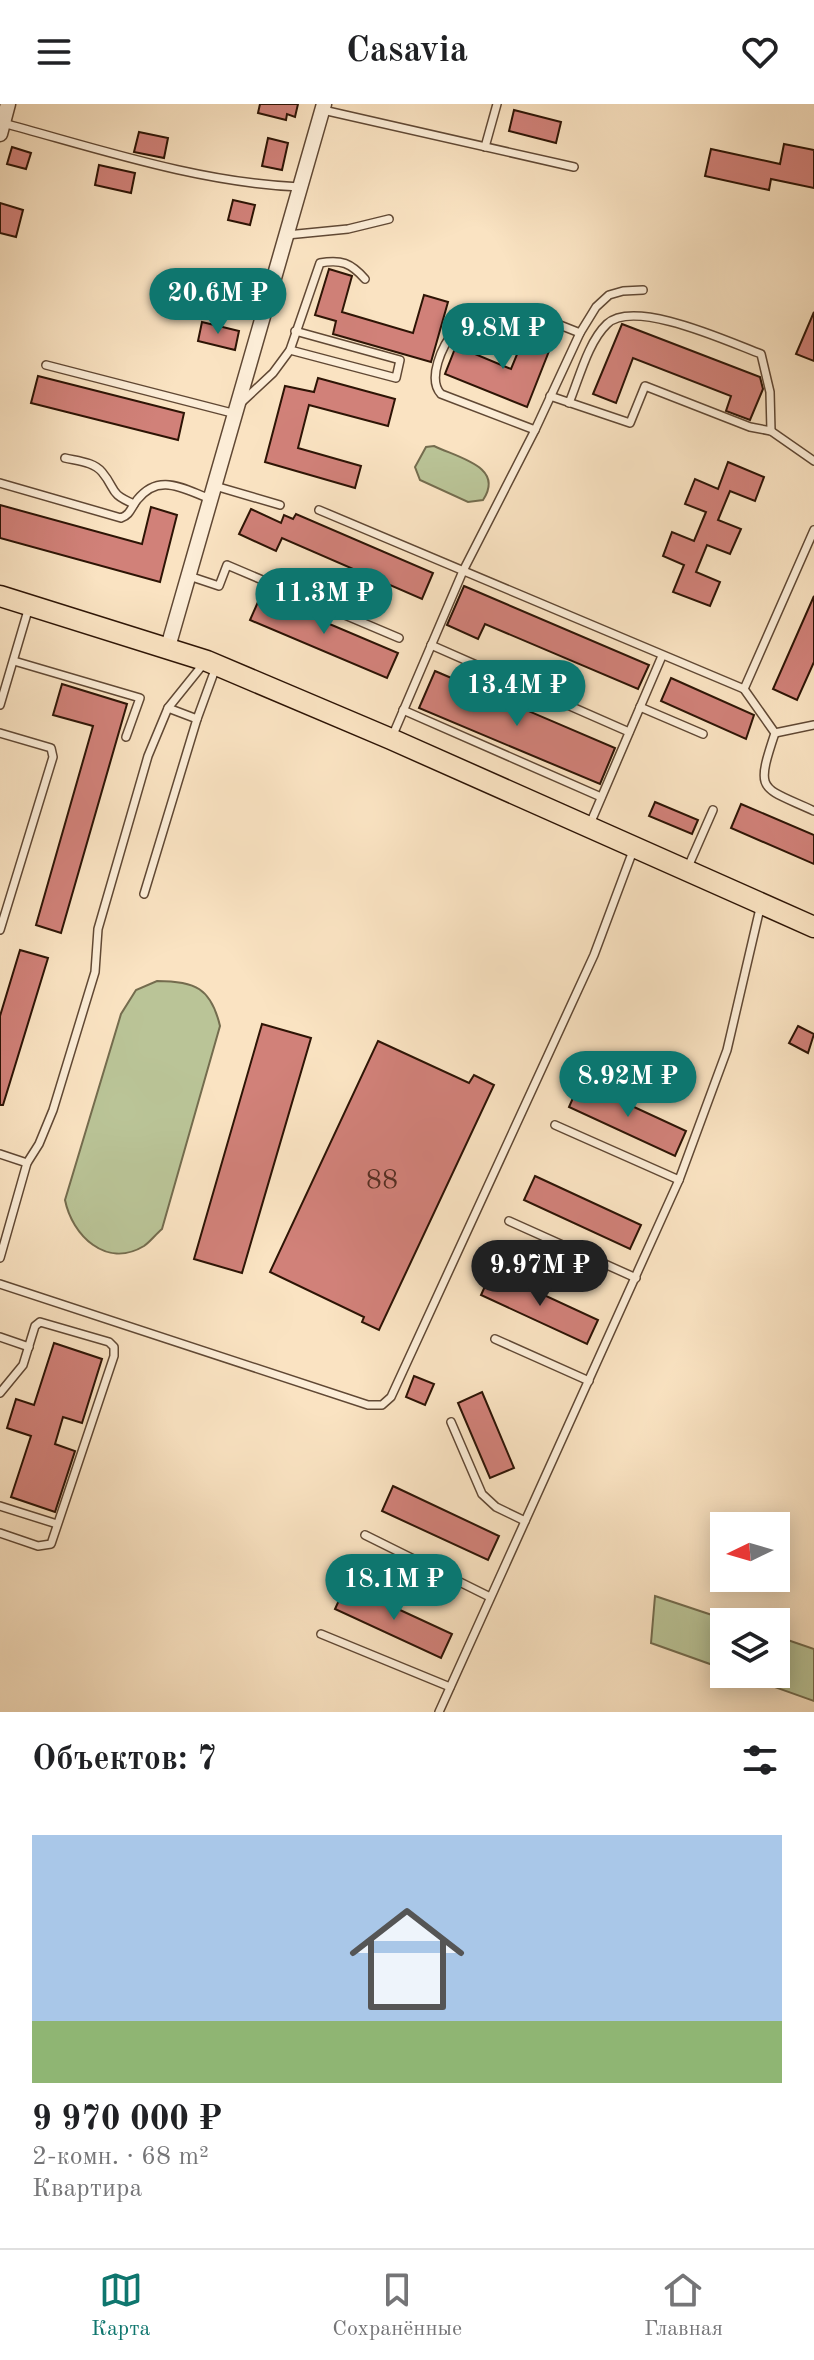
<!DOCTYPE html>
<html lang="ru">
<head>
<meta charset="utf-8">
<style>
	body { margin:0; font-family:"Old Standard TT",serif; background:#f2f2f2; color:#202124; height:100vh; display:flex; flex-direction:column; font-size:30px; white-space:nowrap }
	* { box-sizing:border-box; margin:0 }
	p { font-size:26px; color:#757577 }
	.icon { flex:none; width:44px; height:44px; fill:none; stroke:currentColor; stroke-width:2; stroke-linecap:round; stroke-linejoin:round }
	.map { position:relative; height:1608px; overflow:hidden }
	.panel { display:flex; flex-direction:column; background:#fff; flex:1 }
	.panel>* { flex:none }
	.needle { width:52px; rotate:265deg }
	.tools { position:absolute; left:710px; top:1408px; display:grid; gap:16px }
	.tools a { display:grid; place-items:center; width:80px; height:80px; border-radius:0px; background:#fff; box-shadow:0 4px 20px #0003; font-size:40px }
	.price { position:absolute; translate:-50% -68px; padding:0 18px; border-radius:28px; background:#0f766e; color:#fff; font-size:26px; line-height:52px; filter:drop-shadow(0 2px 4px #0008) }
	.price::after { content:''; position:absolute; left:50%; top:48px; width:24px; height:18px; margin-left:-12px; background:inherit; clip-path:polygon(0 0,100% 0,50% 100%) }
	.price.on { background:#222; color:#fff }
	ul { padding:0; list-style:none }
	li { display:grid; align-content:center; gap:16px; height:424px; padding:0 32px }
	li span { display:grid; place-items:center; height:248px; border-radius:0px; color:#555 }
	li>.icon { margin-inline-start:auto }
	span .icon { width:144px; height:144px; fill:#fffc; stroke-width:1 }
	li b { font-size:34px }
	h2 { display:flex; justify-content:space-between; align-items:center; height:96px; padding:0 32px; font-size:34px }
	header { display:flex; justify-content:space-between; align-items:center; height:104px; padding:0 32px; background:#fff; font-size:36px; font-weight:600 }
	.tab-bar { display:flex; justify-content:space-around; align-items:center; height:112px; border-top:2px solid #e0e0e0; background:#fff; font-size:22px; color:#757577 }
	.tab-bar a { display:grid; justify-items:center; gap:4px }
	.tab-bar .on { color:#0f766e }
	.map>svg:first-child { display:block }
	.green { fill:#bac497; stroke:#746c4e; stroke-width:2 }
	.building { fill:#d18179; stroke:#2d1405; stroke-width:2 }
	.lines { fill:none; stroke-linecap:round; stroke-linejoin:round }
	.service-casing { stroke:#604834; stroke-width:10 }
	.minor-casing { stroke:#604834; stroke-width:17 }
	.primary-casing { stroke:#2d1405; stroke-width:23 }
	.service { stroke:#fcedd7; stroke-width:7 }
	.minor { stroke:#fcedd7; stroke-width:14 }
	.primary { stroke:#fae3c2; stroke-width:20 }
	.labels { text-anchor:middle; stroke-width:6; stroke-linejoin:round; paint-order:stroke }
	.number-label { font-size:28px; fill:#562f22 }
</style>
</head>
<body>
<header><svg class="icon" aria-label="menu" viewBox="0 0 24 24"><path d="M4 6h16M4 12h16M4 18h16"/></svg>Casavia<svg class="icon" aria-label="heart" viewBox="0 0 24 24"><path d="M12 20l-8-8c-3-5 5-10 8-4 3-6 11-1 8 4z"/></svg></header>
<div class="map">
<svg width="814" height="1608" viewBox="0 0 814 1608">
	<rect width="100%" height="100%" fill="#fae3c2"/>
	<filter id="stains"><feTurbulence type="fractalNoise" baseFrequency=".0025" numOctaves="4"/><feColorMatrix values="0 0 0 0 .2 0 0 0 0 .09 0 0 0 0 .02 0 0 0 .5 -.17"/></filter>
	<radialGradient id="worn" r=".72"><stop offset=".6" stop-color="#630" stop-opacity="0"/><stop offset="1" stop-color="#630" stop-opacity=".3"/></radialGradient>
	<!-- green -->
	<g class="green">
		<path d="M434 342C459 354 505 363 483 396L468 398 420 376 415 363 426 343Z"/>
		<path d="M157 877C195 877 211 884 220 922L162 1125C156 1130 150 1138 144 1142 106 1165 72 1131 65 1096L121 910 136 886Z"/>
		<polygon points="655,1492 733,1518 724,1518 724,1565 651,1539"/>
		<polygon points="776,1532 814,1545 814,1597 738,1570 776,1570"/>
	</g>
	<!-- building -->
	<g class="building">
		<polygon points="260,0 298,0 295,13 287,10 286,16 258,9"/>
		<polygon points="514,6 561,18 556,39 509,27"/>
		<polygon points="139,28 168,34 164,54 134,48"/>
		<polygon points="268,34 288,39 282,66 262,62"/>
		<polygon points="784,40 814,46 814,84 771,75 769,86 705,72 711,45 780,60"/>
		<polygon points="12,43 31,49 26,65 7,60"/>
		<polygon points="99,61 135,69 131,89 95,81"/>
		<polygon points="233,96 255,101 250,121 228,116"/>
		<polygon points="0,99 23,106 16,133 0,129"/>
		<polygon points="329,165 352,172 342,208 413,229 424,191 448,198 431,258 333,230 336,217 315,211"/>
		<polygon points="225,172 252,177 245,202 220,197"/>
		<polygon points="814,208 814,257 796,250"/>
		<polygon points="202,218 239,227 235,246 198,237"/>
		<polygon points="622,220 760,273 763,285 750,316 726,307 731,292 633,254 616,299 593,290"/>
		<polygon points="525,231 551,242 527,303 445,270 456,242 511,265"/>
		<polygon points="38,272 184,309 178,336 31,299"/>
		<polygon points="318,274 395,295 388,322 309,301 298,344 361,362 355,384 265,358 285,282 314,288"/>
		<polygon points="728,358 764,373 755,397 730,387 718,416 741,425 730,450 707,441 696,468 720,478 710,502 673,488 684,461 663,452 672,428 694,437 706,408 685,400 695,375 718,385"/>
		<polygon points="0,401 142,440 151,403 177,411 160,478 0,434"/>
		<polygon points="251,405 281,419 284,411 293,415 296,410 433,469 422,495 282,434 276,447 239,430"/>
		<polygon points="464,482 649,561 638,585 485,520 478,535 447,521"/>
		<polygon points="261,491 398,549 387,574 250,516"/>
		<polygon points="814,492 814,558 797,596 773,585"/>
		<polygon points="435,567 615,644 600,680 419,604"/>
		<polygon points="671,574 754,611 746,635 661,597"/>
		<polygon points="62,580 127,600 61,829 36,821 93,622 53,611"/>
		<polygon points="655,698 698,716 692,730 649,712"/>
		<polygon points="741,700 814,731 814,760 731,724"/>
		<polygon points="20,846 48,854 3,1001 0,1001 0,912"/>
		<polygon points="262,920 311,934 242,1169 194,1155"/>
		<polygon points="798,922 814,930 808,949 789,939"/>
		<polygon points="378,937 469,979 474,971 494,981 379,1226 362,1218 364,1213 270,1168"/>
		<polygon points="580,978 686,1027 675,1052 569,1003"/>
		<polygon points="535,1072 641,1121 630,1145 524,1096"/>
		<polygon points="492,1167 598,1216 587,1240 481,1191"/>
		<polygon points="54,1239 102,1255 82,1319 63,1313 55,1340 75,1347 55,1408 11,1393 31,1332 7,1324 16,1295 34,1301"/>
		<polygon points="414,1272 434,1280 425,1301 406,1293"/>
		<polygon points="482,1288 514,1364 490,1374 458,1299"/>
		<polygon points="393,1382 499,1432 488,1456 382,1407"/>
		<polygon points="346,1481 452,1530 441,1554 335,1505"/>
	</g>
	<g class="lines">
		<defs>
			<g id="service">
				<polyline points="323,6 574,63"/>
				<path d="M3 19C99 45 200 79 300 83"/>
				<polyline points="485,43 497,0"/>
				<polyline points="287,131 348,125 389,115"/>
				<polyline points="290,246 396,274 400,256 295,227"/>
				<polyline points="46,261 236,310"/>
				<polyline points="550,292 630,319 645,282 750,323 771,327 814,357"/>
				<path d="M243 297 273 269 290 246 320 159C341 155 351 159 365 175"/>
				<path d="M569 299C579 275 588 238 607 220 634 194 729 238 761 250L770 288 771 327"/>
				<path d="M535 326 441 290C427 275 442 241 455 227L499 237 519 211 532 210 580 229"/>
				<path d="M65 354C78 357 94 358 102 368 117 386 108 389 134 400"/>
				<path d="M0 379 121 414C130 411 131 404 137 396 159 368 183 385 211 395"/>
				<polyline points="215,382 280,401"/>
				<path d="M319 406 744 585 775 629C755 689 760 682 814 707"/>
				<polyline points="189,472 219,482 227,461 399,534"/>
				<polyline points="431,541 629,628"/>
				<polyline points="14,557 140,594 126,633"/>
				<polyline points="744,585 814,426"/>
				<polyline points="0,601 29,503"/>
				<polyline points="640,603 703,630"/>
				<polyline points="168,604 197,615"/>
				<polyline points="403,606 601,693"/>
				<polyline points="0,629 51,644 53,653 0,826"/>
				<polyline points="775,629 814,621"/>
				<polyline points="392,633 463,467 535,326 580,229 596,203 609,191 623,187 643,186"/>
				<polyline points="590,720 662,552"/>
				<polyline points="688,763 713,706"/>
				<polyline points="144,790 197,615 216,563"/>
				<polyline points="555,1021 679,1076"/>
				<polyline points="0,1050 27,1059"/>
				<polyline points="509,1117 636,1174"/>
				<polyline points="0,1154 27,1059 39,1040 53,1006 95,868 98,825 148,652 168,604 205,558"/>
				<polyline points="0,1180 368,1301 382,1301 391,1293 594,851 634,744"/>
				<polyline points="0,1233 29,1243"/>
				<polyline points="495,1235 589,1277"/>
				<polyline points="0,1289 23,1261 35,1222 40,1218 109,1238 114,1243 114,1252 51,1440 38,1442 0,1429"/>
				<polyline points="451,1318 482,1390 496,1403 525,1417"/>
				<polyline points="0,1402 57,1420"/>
				<polyline points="365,1431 490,1493"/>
				<polyline points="321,1530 450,1583"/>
				<polyline points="439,1608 679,1076 727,946 761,800"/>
			</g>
			<g id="minor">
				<polyline points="0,30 8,0"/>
				<polyline points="168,543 324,0"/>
			</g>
			<polyline id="primary" points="0,492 207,557 391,635 814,823"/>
		</defs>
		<!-- service casing -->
		<use href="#service" class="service-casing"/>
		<!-- minor casing -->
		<use href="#minor" class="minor-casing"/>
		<!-- primary casing -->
		<use href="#primary" class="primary-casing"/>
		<!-- service -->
		<use href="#service" class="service"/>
		<!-- minor -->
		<use href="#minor" class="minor"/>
		<!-- primary -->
		<use href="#primary" class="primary"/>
	</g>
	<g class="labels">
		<!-- number labels -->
		<g class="number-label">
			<text x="382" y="1084">88</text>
		</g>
	</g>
	<rect width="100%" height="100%" filter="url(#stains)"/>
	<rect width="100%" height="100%" fill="url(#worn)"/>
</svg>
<div class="tools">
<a><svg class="needle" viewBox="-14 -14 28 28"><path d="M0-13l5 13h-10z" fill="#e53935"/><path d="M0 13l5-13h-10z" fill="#757577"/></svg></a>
<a><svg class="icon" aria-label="layers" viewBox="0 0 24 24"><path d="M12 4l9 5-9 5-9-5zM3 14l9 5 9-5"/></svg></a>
</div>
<b class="price" style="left:218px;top:232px">20.6M ₽</b>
<b class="price" style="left:503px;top:267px">9.8M ₽</b>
<b class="price" style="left:324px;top:532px">11.3M ₽</b>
<b class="price" style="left:517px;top:624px">13.4M ₽</b>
<b class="price" style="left:628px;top:1015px">8.92M ₽</b>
<b class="price on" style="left:540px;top:1204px">9.97M ₽</b>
<b class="price" style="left:394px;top:1518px">18.1M ₽</b>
</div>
<section class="panel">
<h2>Объектов: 7<svg class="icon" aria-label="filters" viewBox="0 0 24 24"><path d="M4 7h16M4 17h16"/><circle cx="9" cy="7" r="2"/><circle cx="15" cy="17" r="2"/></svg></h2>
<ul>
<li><span style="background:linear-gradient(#a9c7e8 75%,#8fb573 0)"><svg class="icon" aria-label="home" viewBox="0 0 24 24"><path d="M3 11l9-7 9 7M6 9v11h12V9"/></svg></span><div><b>9 970 000 ₽</b><p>2-комн. · 68 m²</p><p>Квартира</p></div></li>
</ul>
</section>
<nav class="tab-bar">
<a class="on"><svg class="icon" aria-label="map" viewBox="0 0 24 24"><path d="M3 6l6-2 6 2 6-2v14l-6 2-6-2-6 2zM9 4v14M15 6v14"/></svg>Карта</a>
<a><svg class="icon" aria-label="saved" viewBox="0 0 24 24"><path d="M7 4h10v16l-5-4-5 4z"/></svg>Сохранённые</a>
<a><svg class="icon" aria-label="home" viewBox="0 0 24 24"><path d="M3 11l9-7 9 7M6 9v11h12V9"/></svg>Главная</a>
</nav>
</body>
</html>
